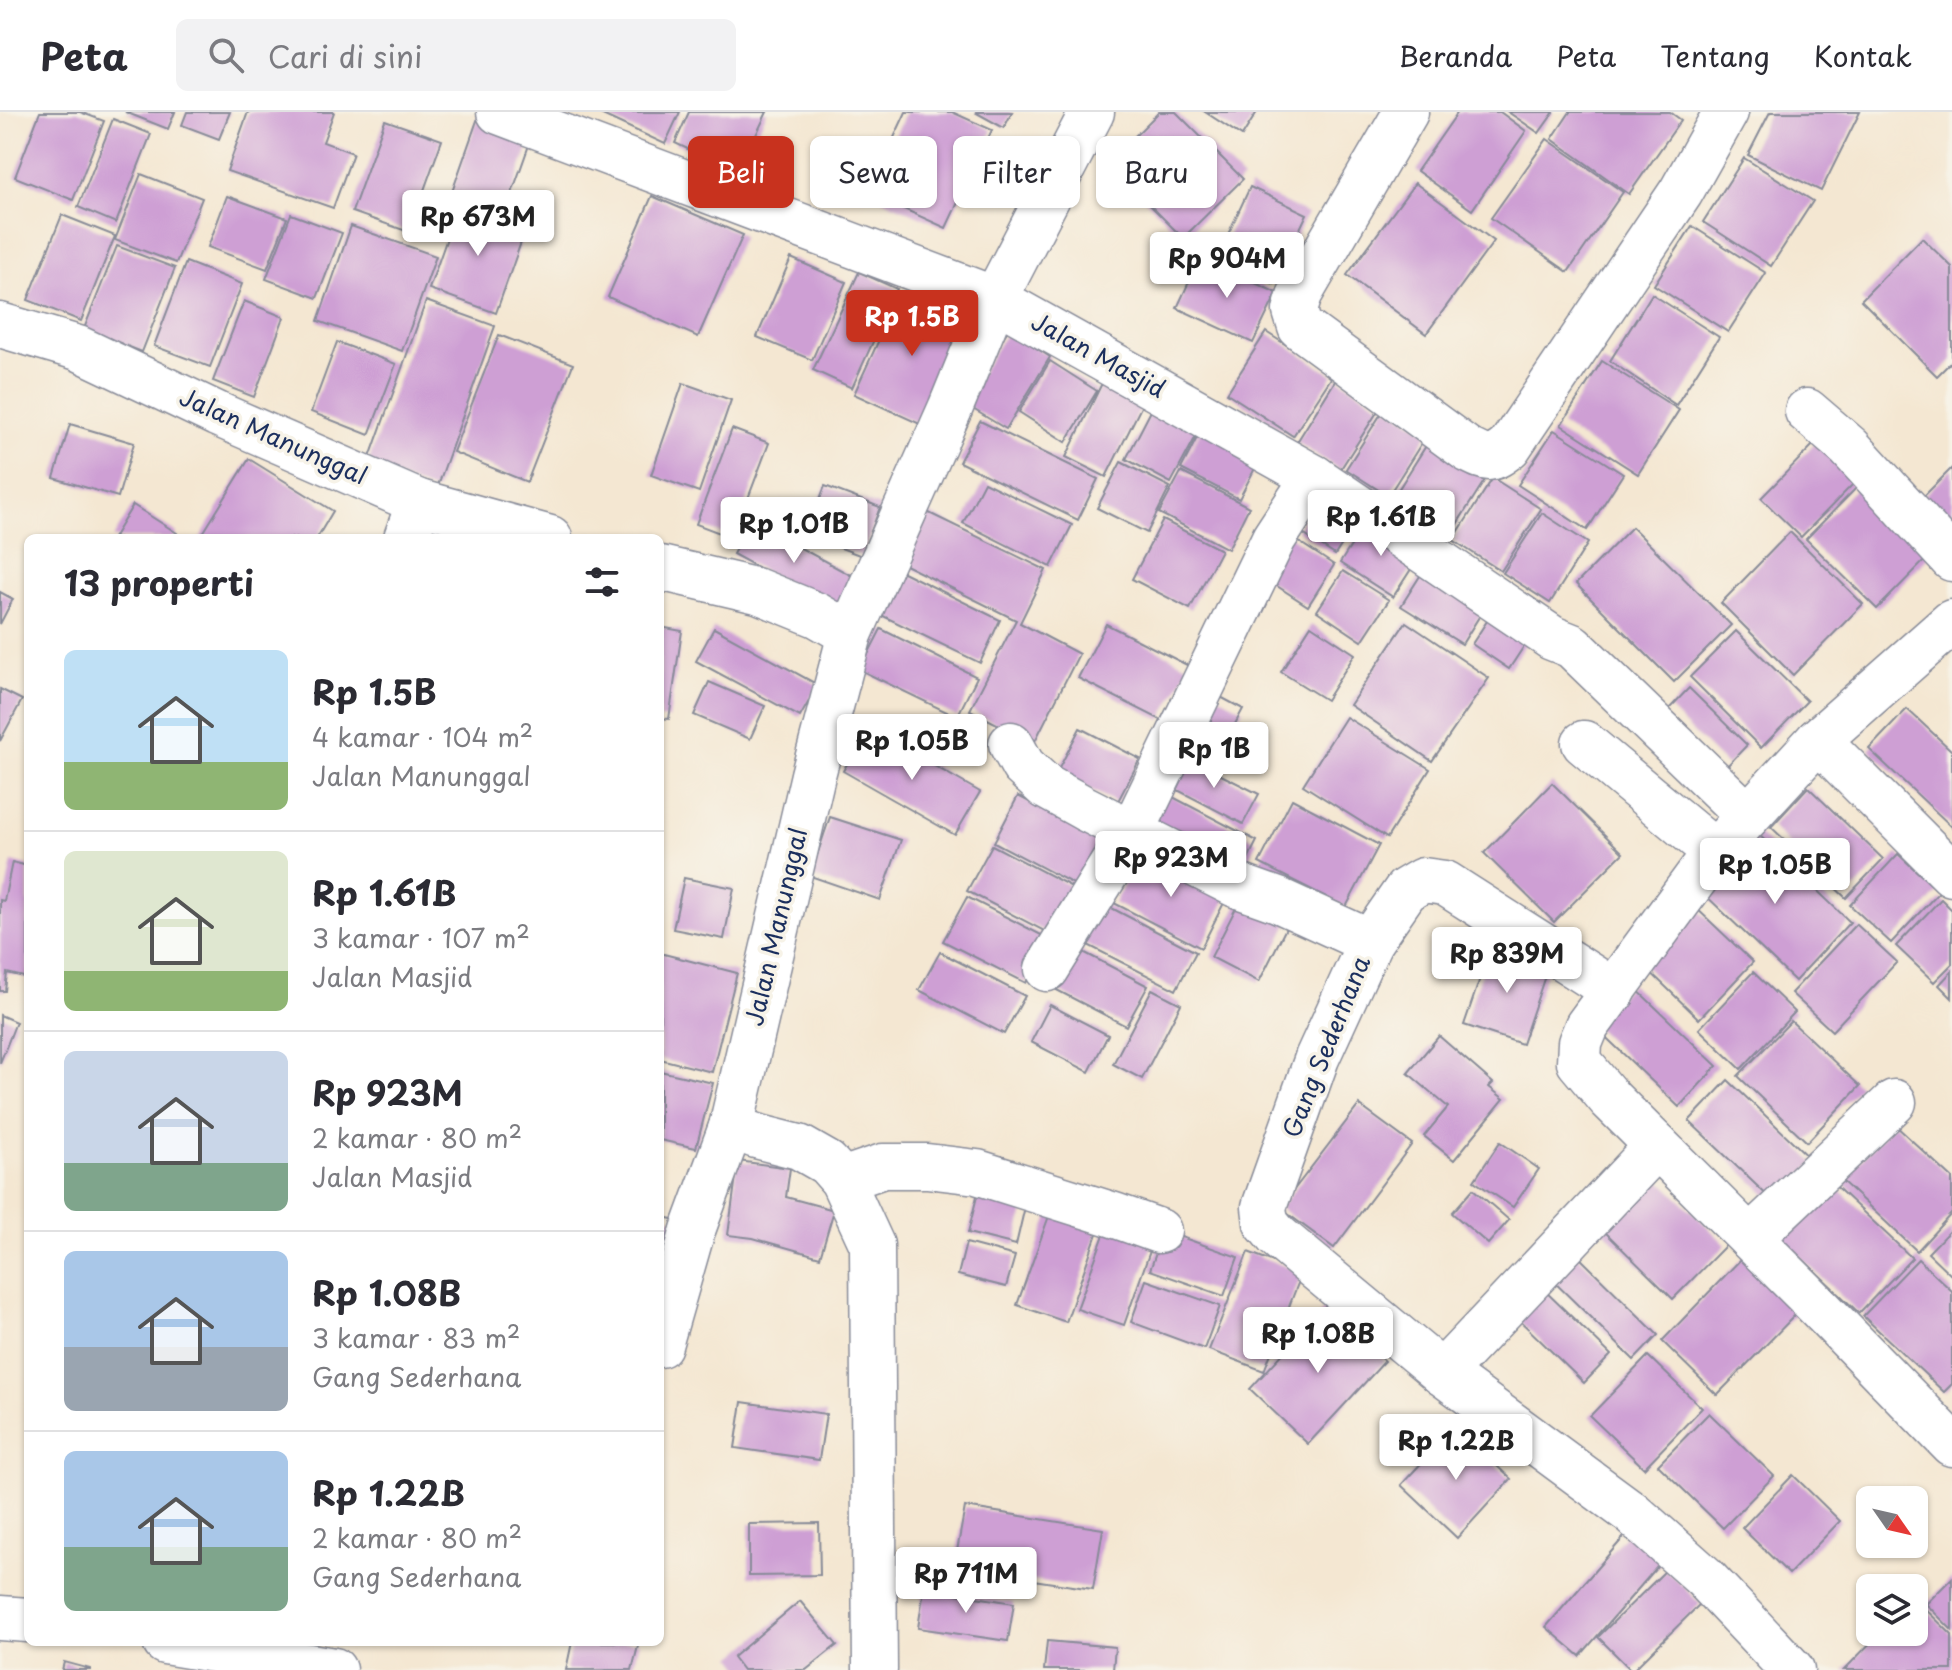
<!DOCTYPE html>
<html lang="id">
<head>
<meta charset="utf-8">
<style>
	body { margin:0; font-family:"Playpen Sans",sans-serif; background:#f2f2f3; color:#2b2b33; height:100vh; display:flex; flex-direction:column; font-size:30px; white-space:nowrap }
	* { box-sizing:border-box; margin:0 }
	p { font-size:26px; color:#7c7c81 }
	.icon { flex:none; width:44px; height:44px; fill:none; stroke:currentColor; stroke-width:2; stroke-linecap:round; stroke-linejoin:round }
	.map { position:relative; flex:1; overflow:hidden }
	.side { position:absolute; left:24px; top:422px; width:640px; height:1112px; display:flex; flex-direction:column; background:#fff; border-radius:12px; box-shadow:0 2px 6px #0004 }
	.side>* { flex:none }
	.banner { position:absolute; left:688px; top:24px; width:760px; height:72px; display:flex; gap:16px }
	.needle { width:52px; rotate:124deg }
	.controls { position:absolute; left:1856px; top:1374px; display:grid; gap:16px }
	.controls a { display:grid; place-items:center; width:72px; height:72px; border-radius:12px; background:#fff; box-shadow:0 2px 6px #0004; font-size:40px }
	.price { position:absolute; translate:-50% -68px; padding:0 18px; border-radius:8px; background:#fff; color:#222; font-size:26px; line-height:52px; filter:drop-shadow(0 2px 4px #0008) }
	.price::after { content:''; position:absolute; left:50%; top:48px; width:24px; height:18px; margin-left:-12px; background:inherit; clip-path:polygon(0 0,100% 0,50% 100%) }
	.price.selected { background:#c8321e; color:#fff }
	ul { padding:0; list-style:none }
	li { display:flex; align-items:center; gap:24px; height:200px; padding:0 40px }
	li+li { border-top:2px solid #e1e1e2 }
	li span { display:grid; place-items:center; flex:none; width:224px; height:160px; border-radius:12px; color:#555 }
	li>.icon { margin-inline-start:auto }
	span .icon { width:96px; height:96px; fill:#fffc; stroke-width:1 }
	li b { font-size:34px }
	h2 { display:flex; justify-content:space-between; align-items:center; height:96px; padding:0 40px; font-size:34px }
	.tag { padding:0 28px; border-radius:12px; background:#fff; box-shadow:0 2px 6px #0004; font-size:28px; line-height:72px }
	.tag.selected { background:#c8321e; color:#fff }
	header { display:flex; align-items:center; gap:48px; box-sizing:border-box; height:112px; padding:0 40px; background:#fff; border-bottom:2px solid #e1e1e2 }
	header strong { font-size:38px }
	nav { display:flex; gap:44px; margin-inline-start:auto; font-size:28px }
	.search { width:560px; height:72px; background:#f2f2f3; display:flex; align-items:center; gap:20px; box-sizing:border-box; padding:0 28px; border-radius:12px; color:#7c7c81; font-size:30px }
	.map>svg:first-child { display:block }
	.building { fill:#ce9fd4 }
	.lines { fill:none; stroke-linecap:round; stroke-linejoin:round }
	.minor-casing { stroke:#888b98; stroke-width:47 }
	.minor { stroke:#fff; stroke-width:44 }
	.labels { text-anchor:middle; stroke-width:7; stroke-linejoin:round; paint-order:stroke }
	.street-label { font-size:24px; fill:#1b2f5e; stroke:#f7f3e8 }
</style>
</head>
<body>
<header>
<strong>Peta</strong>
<div class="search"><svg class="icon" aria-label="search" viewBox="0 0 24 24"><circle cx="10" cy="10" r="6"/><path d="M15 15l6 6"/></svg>Cari di sini</div>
<nav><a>Beranda</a><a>Peta</a><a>Tentang</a><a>Kontak</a></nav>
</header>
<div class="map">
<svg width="1952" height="1558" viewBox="0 0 1952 1558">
	<rect width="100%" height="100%" fill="#f7f3e8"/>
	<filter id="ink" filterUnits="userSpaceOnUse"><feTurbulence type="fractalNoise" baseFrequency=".0125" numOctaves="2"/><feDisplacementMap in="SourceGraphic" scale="16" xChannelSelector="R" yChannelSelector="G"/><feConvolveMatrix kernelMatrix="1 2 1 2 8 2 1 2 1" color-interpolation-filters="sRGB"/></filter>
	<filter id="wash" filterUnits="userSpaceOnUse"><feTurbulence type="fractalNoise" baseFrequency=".006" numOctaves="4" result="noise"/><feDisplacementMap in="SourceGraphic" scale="32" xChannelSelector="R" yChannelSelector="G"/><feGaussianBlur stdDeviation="1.8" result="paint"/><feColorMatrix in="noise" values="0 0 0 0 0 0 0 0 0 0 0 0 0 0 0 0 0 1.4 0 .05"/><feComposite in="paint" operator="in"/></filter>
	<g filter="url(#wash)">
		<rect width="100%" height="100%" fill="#f4e7d2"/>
		<g id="blocks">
			<!-- building -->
			<g class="building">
				<polygon points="40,0 80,0 104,9 73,88 15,65"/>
				<polygon points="125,0 175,0 168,17"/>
				<polygon points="187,0 230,0 219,27 182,13"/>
				<polygon points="248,0 334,0 323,30 353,41 333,96 227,59"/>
				<polygon points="480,0 535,16 506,98 452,80"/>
				<polygon points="596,0 680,0 665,32"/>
				<polygon points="689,0 767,0 738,61 675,31"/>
				<polygon points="906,0 952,0 992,18 946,116 868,81"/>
				<polygon points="975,0 1012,0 1004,16"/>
				<polygon points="1159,0 1176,0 1243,67 1183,126 1108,51"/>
				<polygon points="1205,0 1257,0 1242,24"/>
				<polygon points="1458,0 1500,0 1526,19 1472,98 1417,59"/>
				<polygon points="1508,0 1554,0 1539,21"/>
				<polygon points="1570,0 1670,0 1681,8 1629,82 1552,27"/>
				<polygon points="1770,0 1860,0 1821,79 1748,43"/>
				<polygon points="113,7 151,22 116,111 78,95"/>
				<polygon points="385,8 442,28 409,120 352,100"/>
				<polygon points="1547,27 1623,80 1568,160 1491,106"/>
				<polygon points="1744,46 1813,89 1771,154 1703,110"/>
				<polygon points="141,62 202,86 176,151 115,128"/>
				<polygon points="1415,71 1494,129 1426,222 1347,163"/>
				<polygon points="1250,75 1307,102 1274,172 1217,146"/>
				<polygon points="227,84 287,106 267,157 208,135"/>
				<polygon points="652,84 743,123 698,225 608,185"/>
				<polygon points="459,92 526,116 496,201 429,177"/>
				<polygon points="291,102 342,121 317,186 266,167"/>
				<polygon points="62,103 115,124 81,209 28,188"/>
				<polygon points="351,114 436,144 402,239 318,209"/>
				<polygon points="1692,114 1766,161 1728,220 1654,173"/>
				<polygon points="1922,126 1952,155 1952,249 1937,264 1861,188"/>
				<polygon points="117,134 175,156 142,240 84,217"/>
				<polygon points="791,146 846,170 812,248 757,225"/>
				<polygon points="1200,146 1277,181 1253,231 1177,196"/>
				<polygon points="186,150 242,172 210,255 154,234"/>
				<polygon points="859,160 897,177 852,276 813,258"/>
				<polygon points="901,180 970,211 922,313 854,282"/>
				<polygon points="1652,182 1719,225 1676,293 1610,249"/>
				<polygon points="244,189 284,205 254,285 213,269"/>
				<polygon points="426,189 495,214 436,379 367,354"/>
				<polygon points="1008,218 1050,245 1006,317 963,291"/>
				<polygon points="1266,220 1333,263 1293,324 1227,281"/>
				<polygon points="499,223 573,252 527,370 453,340"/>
				<polygon points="337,230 396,252 369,323 311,300"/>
				<polygon points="1050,249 1097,279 1066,330 1019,300"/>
				<polygon points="1602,249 1679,298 1638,362 1561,313"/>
				<polygon points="1337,266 1381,294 1340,358 1297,330"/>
				<polygon points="1104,267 1145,287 1106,365 1066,345"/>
				<polygon points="683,271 731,288 699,380 651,363"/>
				<polygon points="1155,291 1201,315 1171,371 1126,347"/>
				<polygon points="1386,294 1428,321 1388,384 1346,357"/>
				<polygon points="1206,308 1264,339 1239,387 1181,357"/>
				<polygon points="980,309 1098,367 1078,408 959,350"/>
				<polygon points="70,312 134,331 118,385 54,366"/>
				<polygon points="732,317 769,331 733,426 696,412"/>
				<polygon points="1554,318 1623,362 1587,418 1518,373"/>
				<polygon points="1821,325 1860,365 1801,425 1761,386"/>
				<polygon points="1431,326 1488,363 1450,423 1393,386"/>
				<polygon points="249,347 333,399 317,426 200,426"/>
				<polygon points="1121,350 1170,375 1147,421 1097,396"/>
				<polygon points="1952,356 1952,420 1920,388"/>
				<polygon points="1181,360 1249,395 1228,437 1159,401"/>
				<polygon points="1493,366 1541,397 1501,459 1453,428"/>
				<polygon points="1865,367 1936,437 1877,497 1806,427"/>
				<polygon points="984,370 1072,413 1051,455 963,411"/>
				<polygon points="825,374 880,395 862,444 806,423"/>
				<polygon points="1323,376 1362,401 1335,443 1297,418"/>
				<polygon points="133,393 177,421 174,426 113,426"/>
				<polygon points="927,400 1046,458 1020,511 1079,542 1034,631 970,598 1016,508 901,451"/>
				<polygon points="1542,401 1588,431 1550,491 1503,461"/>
				<polygon points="1369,406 1422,440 1393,485 1340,451"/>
				<polygon points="1163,408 1221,438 1190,497 1132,467"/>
				<polygon points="751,409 854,465 837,498 733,442"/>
				<polygon points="1632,415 1731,513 1674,570 1576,472"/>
				<polygon points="1790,420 1863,492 1793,563 1721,491"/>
				<polygon points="1287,422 1334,453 1308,494 1260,463"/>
				<polygon points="1427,453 1487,492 1462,532 1401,494"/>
				<polygon points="901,459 1000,508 980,551 879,502"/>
				<polygon points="1343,459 1389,488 1362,529 1317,499"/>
				<polygon points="0,480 13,487 0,512"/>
				<polygon points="1489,506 1526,531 1509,557 1472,532"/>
				<polygon points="1406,510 1489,566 1432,649 1350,593"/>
				<polygon points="1106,512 1189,554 1161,608 1078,566"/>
				<polygon points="1311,513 1355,542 1326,588 1281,560"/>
				<polygon points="660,515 682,519 669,607 660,606"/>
				<polygon points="714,516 818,573 800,605 696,549"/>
				<polygon points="881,517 977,565 957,605 860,558"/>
				<polygon points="1736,519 1807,589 1761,636 1690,565"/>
				<polygon points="709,570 765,594 750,627 694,603"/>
				<polygon points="1689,576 1747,633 1727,654 1669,597"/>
				<polygon points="0,577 22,588 0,629"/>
				<polygon points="1215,582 1243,597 1214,652 1187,637"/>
				<polygon points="1907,597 1952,639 1952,715 1869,637"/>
				<polygon points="1346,605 1430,657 1387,726 1303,673"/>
				<polygon points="868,616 980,680 955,723 843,659"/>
				<polygon points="1080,616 1140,647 1117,691 1057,660"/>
				<polygon points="1183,644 1259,682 1243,712 1168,673"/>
				<polygon points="1552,671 1623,741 1554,810 1484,741"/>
				<polygon points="1808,675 1883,747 1846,786 1771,715"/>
				<polygon points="1167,682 1257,729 1237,769 1146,722"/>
				<polygon points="1018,684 1103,728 1079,775 994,730"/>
				<polygon points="1292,687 1379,733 1346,795 1259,751"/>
				<polygon points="830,705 901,728 880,788 810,764"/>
				<polygon points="1755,719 1850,810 1795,869 1699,777"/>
				<polygon points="992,733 1072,775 1048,821 967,779"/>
				<polygon points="1141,738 1228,783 1201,836 1114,791"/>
				<polygon points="1898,742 1939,780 1891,831 1850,793"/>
				<polygon points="12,750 28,754 28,866 7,861 5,879 0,879 0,788 4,789"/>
				<polygon points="684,766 734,776 724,827 673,817"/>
				<polygon points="1242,784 1290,808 1259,870 1211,845"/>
				<polygon points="967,785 1049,827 1026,871 943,829"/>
				<polygon points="1941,787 1952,798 1952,852 1934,870 1896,834"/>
				<polygon points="1102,791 1196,840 1176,878 1082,830"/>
				<polygon points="1693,793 1753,850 1699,907 1640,850"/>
				<polygon points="1856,812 1897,850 1832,919 1791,881"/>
				<polygon points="1070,833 1148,874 1126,914 1049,874"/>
				<polygon points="1491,834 1549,852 1522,932 1464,913"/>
				<polygon points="940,840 1025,884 1004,922 919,878"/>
				<polygon points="660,841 737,861 712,960 660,947"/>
				<polygon points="1952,859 1952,886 1939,873"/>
				<polygon points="1753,860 1795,900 1741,957 1699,917"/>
				<polygon points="1631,872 1717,954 1679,995 1593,913"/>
				<polygon points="1152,877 1181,892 1142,967 1113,952"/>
				<polygon points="1050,893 1108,923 1089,960 1031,930"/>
				<polygon points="0,903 16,910 0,951"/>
				<polygon points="1791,909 1860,974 1807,1030 1738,964"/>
				<polygon points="1439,924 1493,971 1489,975 1504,987 1454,1048 1424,1024 1448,995 1408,961"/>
				<polygon points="660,959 713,971 696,1036 660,1028"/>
				<polygon points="1728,968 1814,1050 1775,1091 1689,1009"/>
				<polygon points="1359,993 1412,1032 1334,1136 1280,1096"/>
				<polygon points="1894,1012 1952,1066 1952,1101 1917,1139 1842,1069"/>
				<polygon points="1500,1030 1539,1057 1513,1095 1474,1069"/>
				<polygon points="738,1049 790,1056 786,1085 834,1098 820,1145 753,1126 728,1123"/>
				<polygon points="1650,1058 1726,1133 1673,1187 1598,1113"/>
				<polygon points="1825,1064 1912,1146 1859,1201 1773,1119"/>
				<polygon points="979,1076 1027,1086 1016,1133 968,1121"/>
				<polygon points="1473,1077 1509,1108 1488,1132 1452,1101"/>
				<polygon points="1054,1090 1102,1107 1066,1210 1017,1193"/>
				<polygon points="660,1104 677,1108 670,1137 660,1135"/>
				<polygon points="1110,1106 1156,1122 1124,1213 1077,1197"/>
				<polygon points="1952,1116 1952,1164 1928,1141"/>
				<polygon points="1164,1119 1238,1145 1224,1184 1150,1158"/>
				<polygon points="966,1131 1015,1144 1006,1175 958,1163"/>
				<polygon points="1568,1134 1658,1223 1634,1248 1543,1159"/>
				<polygon points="1248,1140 1302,1161 1264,1259 1209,1238"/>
				<polygon points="1744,1144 1800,1198 1717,1283 1662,1229"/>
				<polygon points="1918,1147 1952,1179 1952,1272 1944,1280 1863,1204"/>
				<polygon points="1146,1168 1220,1194 1204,1237 1131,1210"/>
				<polygon points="1540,1174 1611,1243 1584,1271 1513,1202"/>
				<polygon points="1327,1194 1385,1249 1308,1332 1250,1277"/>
				<polygon points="1648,1244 1702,1296 1644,1356 1590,1304"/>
				<polygon points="742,1290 826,1302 819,1348 735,1336"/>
				<polygon points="1709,1301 1774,1364 1723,1416 1658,1353"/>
				<polygon points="1455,1315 1511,1367 1457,1426 1401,1373"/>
				<polygon points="1793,1363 1840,1409 1789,1462 1742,1416"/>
				<polygon points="965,1395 1103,1417 1093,1477 954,1456"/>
				<polygon points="819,1411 820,1463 749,1464 749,1412"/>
				<polygon points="1630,1418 1664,1447 1580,1544 1546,1515"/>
				<polygon points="1666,1458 1700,1492 1633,1558 1631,1558 1598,1525"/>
				<polygon points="1952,1466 1952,1518 1926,1492"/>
				<polygon points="924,1477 1014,1491 1008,1529 918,1516"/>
				<polygon points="1914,1486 1952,1523 1952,1558 1844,1558 1881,1520 1914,1520"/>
				<polygon points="800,1489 837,1533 806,1558 743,1558 733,1545"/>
				<polygon points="1047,1529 1115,1535 1113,1558 1044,1558"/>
				<polygon points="572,1530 639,1530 632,1558 566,1558"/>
				<polygon points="64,1550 90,1557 90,1558 62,1558"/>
			</g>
		</g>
	</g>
	<g filter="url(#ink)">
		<use href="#blocks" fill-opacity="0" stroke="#888b98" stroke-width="2"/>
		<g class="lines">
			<defs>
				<g id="minor">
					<polyline points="499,0 995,187 1314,365 1552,526 1572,534 1748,704"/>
					<path d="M1406 0 1300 182 1295 199 1300 215 1468 338C1488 348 1490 350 1509 335L1681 80 1726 0"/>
					<polyline points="0,213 78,236 217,302 419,390 550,426"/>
					<polyline points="1807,299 1849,335 1952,447"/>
					<polyline points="406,426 419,390"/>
					<polyline points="660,456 758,479 817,503 850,522"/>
					<polyline points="1952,510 1818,628 1748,704 1715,740 1587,914 1580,931 1579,950 1610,987 1804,1180 1952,1332"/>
					<polyline points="1818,628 1952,762"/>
					<polyline points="1584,631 1715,740"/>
					<polyline points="1011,632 1023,654 1046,675 1084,696 1236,773 1278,788 1370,830"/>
					<polyline points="1047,857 1132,720 1274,426 1314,365"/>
					<polyline points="1614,879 1445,771 1423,768 1406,778 1370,830 1317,946 1264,1095 1266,1111 1277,1124 1442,1261 1632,1401 1704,1465 1792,1558"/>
					<polyline points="731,1015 756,1024 799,1035 827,1051 842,1068 872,1133 875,1558"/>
					<polyline points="842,1068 883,1054 927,1054 977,1060 1114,1103 1159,1119"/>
					<polyline points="1750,1126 1894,990"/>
					<polyline points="660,1233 693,1118 731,1015 813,663 850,522 950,297 995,187 1092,0"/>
					<polyline points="1442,1261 1657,1034"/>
					<polyline points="0,1506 28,1508"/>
					<polyline points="165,1530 334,1558"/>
				</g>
			</defs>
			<!-- minor casing -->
			<use href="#minor" class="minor-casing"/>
			<!-- minor -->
			<use href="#minor" class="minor"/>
		</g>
	</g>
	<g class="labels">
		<!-- street labels -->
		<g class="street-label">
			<text transform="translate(1098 244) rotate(29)" y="8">Jalan Masjid</text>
			<text transform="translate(273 325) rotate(24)" y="8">Jalan Manunggal</text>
			<text transform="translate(777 815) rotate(-77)" y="8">Jalan Manunggal</text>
			<text transform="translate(1327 935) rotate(-68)" y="8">Gang Sederhana</text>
		</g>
	</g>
</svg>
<div class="controls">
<a><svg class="needle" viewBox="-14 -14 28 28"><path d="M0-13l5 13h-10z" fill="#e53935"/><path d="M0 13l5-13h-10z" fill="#7c7c81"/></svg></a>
<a><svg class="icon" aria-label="layers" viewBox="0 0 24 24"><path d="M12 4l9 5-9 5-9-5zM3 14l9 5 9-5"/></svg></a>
</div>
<b class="price" style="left:478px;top:146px">Rp 673M</b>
<b class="price" style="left:1227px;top:188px">Rp 904M</b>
<b class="price selected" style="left:912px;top:246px">Rp 1.5B</b>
<b class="price" style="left:1381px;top:446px">Rp 1.61B</b>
<b class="price" style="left:794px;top:453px">Rp 1.01B</b>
<b class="price" style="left:912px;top:670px">Rp 1.05B</b>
<b class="price" style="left:1214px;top:678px">Rp 1B</b>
<b class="price" style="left:1171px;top:787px">Rp 923M</b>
<b class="price" style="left:1775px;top:794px">Rp 1.05B</b>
<b class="price" style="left:1507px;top:883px">Rp 839M</b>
<b class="price" style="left:1318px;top:1263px">Rp 1.08B</b>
<b class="price" style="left:1456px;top:1370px">Rp 1.22B</b>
<b class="price" style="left:966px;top:1503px">Rp 711M</b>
<div class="banner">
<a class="tag selected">Beli</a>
<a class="tag">Sewa</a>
<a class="tag">Filter</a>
<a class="tag">Baru</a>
</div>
<section class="side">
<h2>13 properti<svg class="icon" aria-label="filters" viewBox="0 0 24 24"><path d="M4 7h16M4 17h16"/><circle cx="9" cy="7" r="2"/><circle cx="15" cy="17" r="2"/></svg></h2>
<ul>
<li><span style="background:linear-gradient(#bfe0f5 70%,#8fb573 0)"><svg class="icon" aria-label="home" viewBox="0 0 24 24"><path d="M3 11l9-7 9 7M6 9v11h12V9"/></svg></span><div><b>Rp 1.5B</b><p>4 kamar · 104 m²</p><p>Jalan Manunggal</p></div></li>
<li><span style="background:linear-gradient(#dfe7d0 75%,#8fb573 0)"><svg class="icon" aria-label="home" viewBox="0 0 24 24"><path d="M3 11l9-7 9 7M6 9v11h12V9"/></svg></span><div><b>Rp 1.61B</b><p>3 kamar · 107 m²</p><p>Jalan Masjid</p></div></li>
<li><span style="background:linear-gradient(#c9d6e8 70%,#7fa58c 0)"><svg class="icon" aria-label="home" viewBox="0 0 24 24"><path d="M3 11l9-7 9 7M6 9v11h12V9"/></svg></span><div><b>Rp 923M</b><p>2 kamar · 80 m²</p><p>Jalan Masjid</p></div></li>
<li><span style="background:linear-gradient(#a9c7e8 60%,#9aa5b1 0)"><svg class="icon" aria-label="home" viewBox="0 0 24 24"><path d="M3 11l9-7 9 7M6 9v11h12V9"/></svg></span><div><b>Rp 1.08B</b><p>3 kamar · 83 m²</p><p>Gang Sederhana</p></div></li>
<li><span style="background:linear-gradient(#a9c7e8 60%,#7fa58c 0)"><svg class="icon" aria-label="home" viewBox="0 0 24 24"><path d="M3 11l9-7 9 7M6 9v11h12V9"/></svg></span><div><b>Rp 1.22B</b><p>2 kamar · 80 m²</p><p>Gang Sederhana</p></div></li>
</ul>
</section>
</div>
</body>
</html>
